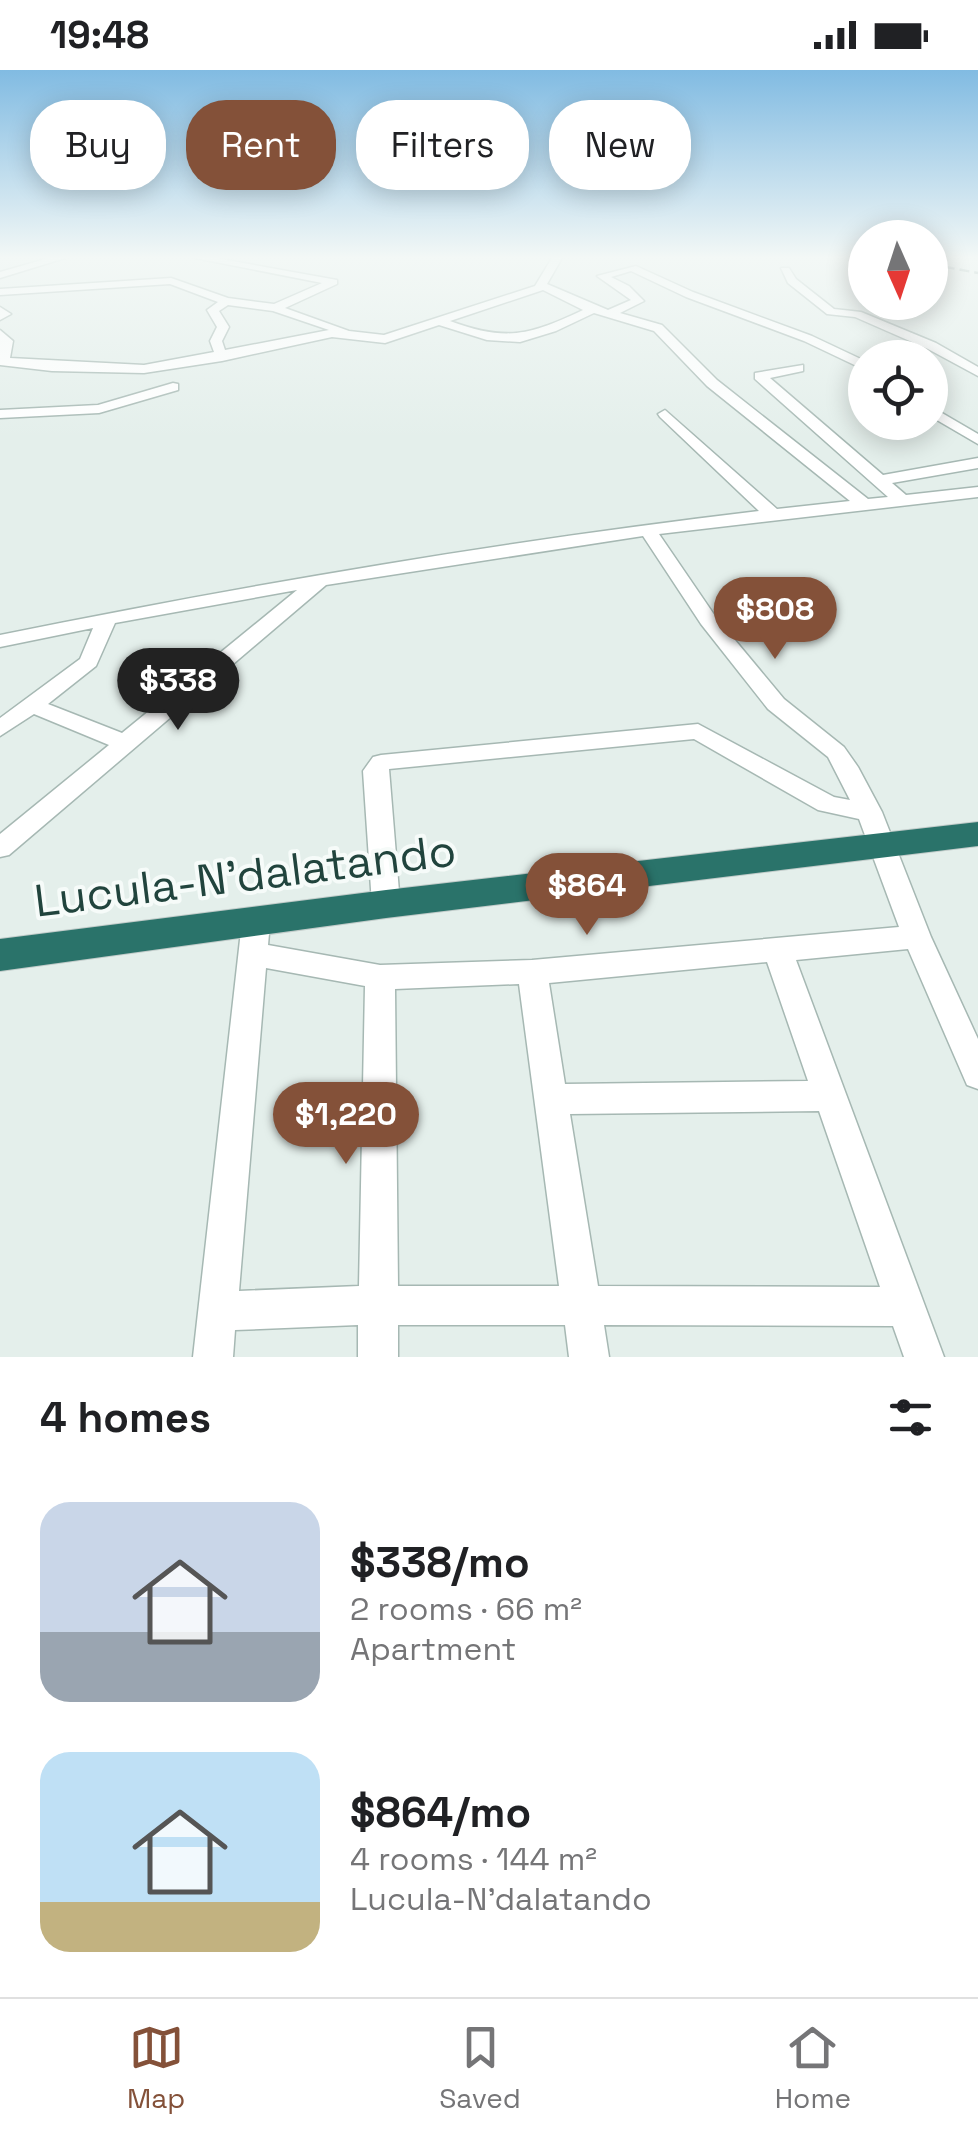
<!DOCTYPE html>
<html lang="en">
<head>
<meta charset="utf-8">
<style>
	body { margin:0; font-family:"Space Grotesk",sans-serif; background:#f2f2f2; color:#202124; height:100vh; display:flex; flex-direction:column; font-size:38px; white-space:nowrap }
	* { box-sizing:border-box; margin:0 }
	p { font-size:32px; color:#757577 }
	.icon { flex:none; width:55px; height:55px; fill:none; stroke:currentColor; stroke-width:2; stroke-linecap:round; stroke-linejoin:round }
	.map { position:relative; height:1287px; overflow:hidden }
	.sheet { display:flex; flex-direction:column; background:#fff; flex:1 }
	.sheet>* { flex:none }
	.hud { position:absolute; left:30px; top:30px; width:920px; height:90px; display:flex; gap:20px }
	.needle { width:65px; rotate:177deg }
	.buttons { position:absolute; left:848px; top:150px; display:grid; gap:20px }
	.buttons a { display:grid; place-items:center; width:100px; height:100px; border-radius:50%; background:#fff; box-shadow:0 5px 25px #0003; font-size:50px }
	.price { position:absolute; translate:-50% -85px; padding:0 22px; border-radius:35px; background:#845139; color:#fff; font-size:32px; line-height:65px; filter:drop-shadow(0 2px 5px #0008) }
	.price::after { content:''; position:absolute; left:50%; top:60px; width:30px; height:22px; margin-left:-15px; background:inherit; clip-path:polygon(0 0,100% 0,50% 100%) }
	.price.on { background:#222; color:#fff }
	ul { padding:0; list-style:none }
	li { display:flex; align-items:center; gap:30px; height:250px; padding:0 40px }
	li span { display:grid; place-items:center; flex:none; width:280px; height:200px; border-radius:30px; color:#555 }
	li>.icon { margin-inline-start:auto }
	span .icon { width:120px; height:120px; fill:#fffc; stroke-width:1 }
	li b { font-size:42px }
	h2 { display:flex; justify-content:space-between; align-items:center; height:120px; padding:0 40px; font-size:42px }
	.pill { padding:0 35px; border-radius:40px; background:#fff; box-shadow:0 5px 25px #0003; font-size:35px; line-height:90px }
	.pill.on { background:#845139; color:#fff }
	.status { display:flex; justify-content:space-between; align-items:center; height:70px; padding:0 50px; background:#fff; direction:ltr }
	.status svg { height:28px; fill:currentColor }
	.tab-bar { display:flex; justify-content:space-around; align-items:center; height:140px; border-top:2px solid #e0e0e0; background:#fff; font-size:28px; color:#757577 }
	.tab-bar a { display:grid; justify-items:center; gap:5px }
	.tab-bar .on { color:#845139 }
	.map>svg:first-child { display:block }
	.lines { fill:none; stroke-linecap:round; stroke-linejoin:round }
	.street-casing { stroke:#a6b8b3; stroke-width:3 }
	.highway-casing { stroke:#c1cbc9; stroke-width:2 }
	.street { fill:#fff; fill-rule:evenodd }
	.highway { fill:#2a736a; fill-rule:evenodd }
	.rail { stroke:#5c7f78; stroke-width:2.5; stroke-dasharray:10 5; stroke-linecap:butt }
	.labels { text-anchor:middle; stroke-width:8; stroke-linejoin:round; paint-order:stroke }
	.near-street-label { font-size:45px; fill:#21443d; stroke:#f6fbf9 }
</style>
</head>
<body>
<div class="status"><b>19:48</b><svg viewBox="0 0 49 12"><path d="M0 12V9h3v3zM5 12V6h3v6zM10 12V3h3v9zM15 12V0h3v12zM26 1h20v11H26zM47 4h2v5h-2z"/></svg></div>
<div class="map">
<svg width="978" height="1287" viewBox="0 0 978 1287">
	<rect width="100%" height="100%" fill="#e4efeb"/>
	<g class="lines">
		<defs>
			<g id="street">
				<polygon points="49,188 65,188 0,208 0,202"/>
				<path d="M195 188H216L337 210V214L285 238 349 261 384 265 535 216 552 188H562L547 214 608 240 631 230 597 206 636 196 693 222 812 266 865 291V300L804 271 686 227 631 201 611 207 629 216 644 231 620 243 662 255 717 310 868 429 888 427 755 309V303L803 295V301L770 308 883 405 978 388V398L892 413 906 425 978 417V427L659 464 715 546 784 629 844 677 858 697 882 742 931 867 978 969V1019L967 1015 908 879 796 890 944 1287H904L893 1256 604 1255 609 1287H569L565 1255H398V1287H358V1255L235 1260 233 1287H193L242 852 246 844 256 841 266 844 270 852 268 875 380 895 532 890 899 857 859 749 818 740 694 669 389 699 400 834 396 841 386 845 376 841 372 834 363 701 373 687 381 685 698 654 834 727 850 730 828 687 768 639 701 554 643 466 326 515 9 785 0 787V764L109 675 34 644 0 666V648L80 589 93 558 0 577V565C252 514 505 471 759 441L660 347 658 344 665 340 777 439 850 431 707 316 654 261 594 243 556 261 520 272 487 270 439 255 385 273 332 267 222 291 144 303 52 301 0 295V260L13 271 10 288 144 295 214 282 210 271 217 257 207 240 218 232 170 214 0 225V219L171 208 228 228 274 234 322 213ZM543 220 583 240C530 265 507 272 450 251ZM228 235 273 241 329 260 225 280 222 271 229 257 219 241ZM297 520 122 663 48 634 96 596 115 553ZM767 892 808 1011 565 1014 549 913ZM266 898 365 916 359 1216 239 1221ZM519 914 559 1216H398L395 919ZM819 1041 880 1217 598 1216 570 1044Z"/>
				<polygon points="781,198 789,198 796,209 834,239 861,242 936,273 978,297 978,306 928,279 855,247 827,244 788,213"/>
				<polygon points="0,237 11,244 0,250"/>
				<polygon points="173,313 178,314 178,320 99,343 0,348 0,340 98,335"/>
				<polygon points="930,336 978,364 978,374 930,346"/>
			</g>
			<polygon id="highway" points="978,752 978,776 386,848 0,901 0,869 386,820"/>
		</defs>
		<!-- street casing -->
		<use href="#street" class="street-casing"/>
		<!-- highway casing -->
		<use href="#highway" class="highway-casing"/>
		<!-- street -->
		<use href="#street" class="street"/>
		<!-- highway -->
		<use href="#highway" class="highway"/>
		<!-- rail -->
		<polyline class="rail" points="930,194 978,203"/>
	</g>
	<!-- sky -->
	<linearGradient id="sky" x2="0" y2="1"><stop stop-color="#81bbe2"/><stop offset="0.51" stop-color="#f3f8f6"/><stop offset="1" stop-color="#f3f8f6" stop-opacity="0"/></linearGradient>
	<rect width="978" height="368" fill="url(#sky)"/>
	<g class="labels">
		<!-- near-street labels -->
		<g class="near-street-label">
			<text transform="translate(245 805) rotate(-7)" y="16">Lucula-N'dalatando</text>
		</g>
	</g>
</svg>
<div class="buttons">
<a><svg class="needle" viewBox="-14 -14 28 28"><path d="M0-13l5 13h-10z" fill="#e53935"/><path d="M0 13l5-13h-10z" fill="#757577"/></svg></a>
<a><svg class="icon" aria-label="locate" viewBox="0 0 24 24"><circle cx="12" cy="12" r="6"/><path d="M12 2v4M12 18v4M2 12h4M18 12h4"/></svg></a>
</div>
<b class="price" style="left:775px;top:592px">$808</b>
<b class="price on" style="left:178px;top:663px">$338</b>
<b class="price" style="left:587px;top:868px">$864</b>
<b class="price" style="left:346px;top:1097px">$1,220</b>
<div class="hud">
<a class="pill">Buy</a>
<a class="pill on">Rent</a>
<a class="pill">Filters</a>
<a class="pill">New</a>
</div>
</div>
<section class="sheet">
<h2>4 homes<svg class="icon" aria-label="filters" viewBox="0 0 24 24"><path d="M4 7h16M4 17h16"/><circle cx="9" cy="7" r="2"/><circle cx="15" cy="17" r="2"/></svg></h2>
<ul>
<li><span style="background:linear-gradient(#c9d6e8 65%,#9aa5b1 0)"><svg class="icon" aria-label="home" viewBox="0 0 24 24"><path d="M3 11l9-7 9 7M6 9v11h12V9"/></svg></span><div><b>$338/mo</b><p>2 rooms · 66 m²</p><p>Apartment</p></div></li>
<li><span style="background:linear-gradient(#bfe0f5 75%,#c2b280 0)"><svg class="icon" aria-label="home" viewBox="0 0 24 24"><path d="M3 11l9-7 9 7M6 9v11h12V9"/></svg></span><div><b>$864/mo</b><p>4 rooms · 144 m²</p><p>Lucula-N'dalatando</p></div></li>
</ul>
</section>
<nav class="tab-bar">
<a class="on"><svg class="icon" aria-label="map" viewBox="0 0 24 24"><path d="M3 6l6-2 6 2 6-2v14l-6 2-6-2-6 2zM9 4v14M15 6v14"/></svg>Map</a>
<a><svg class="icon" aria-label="saved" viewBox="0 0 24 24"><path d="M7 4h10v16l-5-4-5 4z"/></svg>Saved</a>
<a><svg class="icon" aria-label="home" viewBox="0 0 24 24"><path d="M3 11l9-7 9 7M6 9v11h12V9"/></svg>Home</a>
</nav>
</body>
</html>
